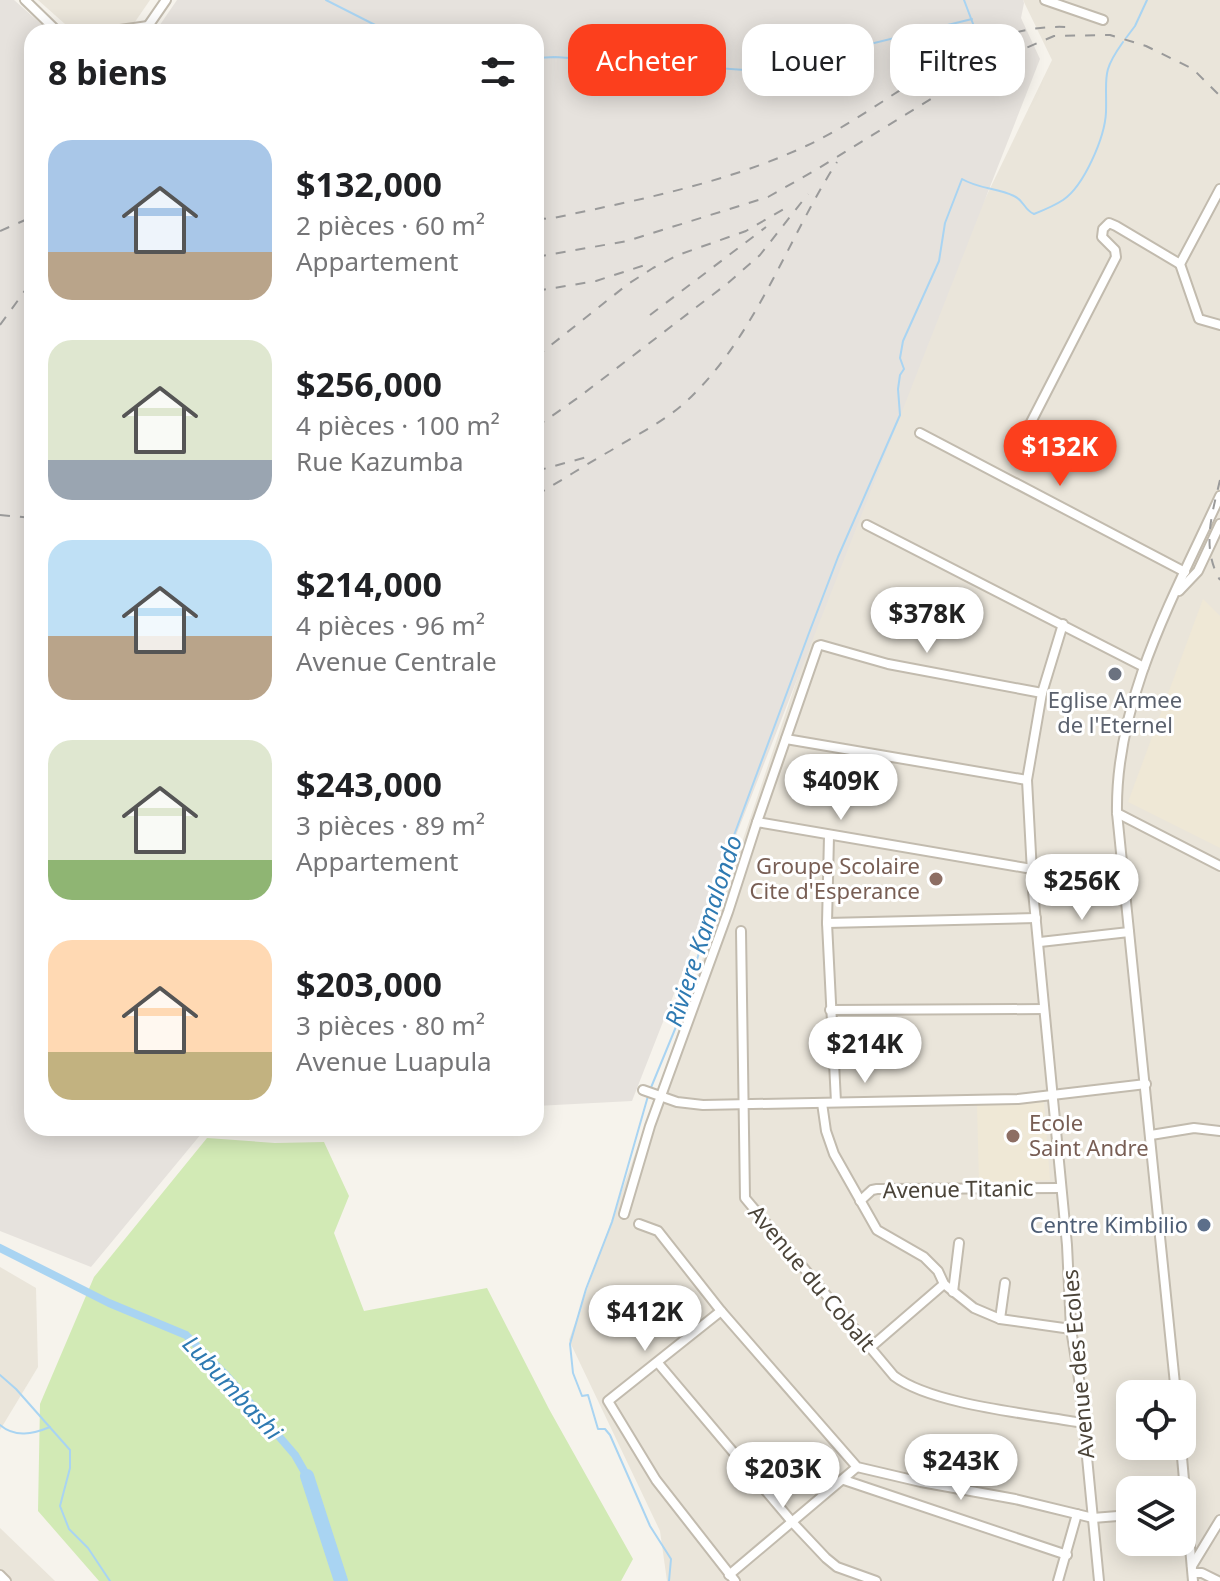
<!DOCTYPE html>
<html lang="fr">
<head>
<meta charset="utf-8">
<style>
	body { margin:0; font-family:"Noto Sans",sans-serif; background:#f6f6f6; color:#202124; height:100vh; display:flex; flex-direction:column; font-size:30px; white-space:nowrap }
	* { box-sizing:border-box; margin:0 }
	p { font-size:26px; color:#757577 }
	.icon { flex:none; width:44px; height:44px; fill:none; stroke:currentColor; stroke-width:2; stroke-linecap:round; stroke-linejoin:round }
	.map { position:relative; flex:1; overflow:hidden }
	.sheet { position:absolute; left:24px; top:24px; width:520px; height:1112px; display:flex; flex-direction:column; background:#fff; border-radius:24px; box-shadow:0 4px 20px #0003 }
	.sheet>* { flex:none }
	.banner { position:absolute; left:568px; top:24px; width:532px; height:72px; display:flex; gap:16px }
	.controls { position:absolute; left:1116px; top:1380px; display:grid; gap:16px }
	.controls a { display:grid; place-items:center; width:80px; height:80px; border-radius:16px; background:#fff; box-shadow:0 4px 20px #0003; font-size:40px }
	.price { position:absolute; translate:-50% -68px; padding:0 18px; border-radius:28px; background:#fff; color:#222; font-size:26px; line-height:52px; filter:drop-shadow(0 2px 4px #0008) }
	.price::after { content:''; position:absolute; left:50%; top:48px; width:24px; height:18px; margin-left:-12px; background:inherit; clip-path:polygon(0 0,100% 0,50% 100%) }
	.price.active { background:#fc3f1d; color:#fff }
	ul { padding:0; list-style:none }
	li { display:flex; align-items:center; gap:24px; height:200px; padding:0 24px }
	li span { display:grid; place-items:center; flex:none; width:224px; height:160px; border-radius:24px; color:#555 }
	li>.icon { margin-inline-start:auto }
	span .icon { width:96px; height:96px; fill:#fffc; stroke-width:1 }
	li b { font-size:34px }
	h2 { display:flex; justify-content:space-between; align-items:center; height:96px; padding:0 24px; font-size:34px }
	.chip { padding:0 28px; border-radius:24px; background:#fff; box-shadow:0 4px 20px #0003; font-size:28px; line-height:72px }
	.chip.active { background:#fc3f1d; color:#fff }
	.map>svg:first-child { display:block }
	.residential { fill:#eae5da; fill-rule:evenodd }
	.industrial { fill:#e6e2dd }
	.education { fill:#efe8d6 }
	.green { fill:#d2eab5 }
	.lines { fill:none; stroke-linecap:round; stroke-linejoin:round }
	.stream { stroke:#a9d4f2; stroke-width:2 }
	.canal { stroke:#a9d4f2; stroke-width:8 }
	.river { stroke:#a9d4f2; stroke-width:14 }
	.minor-casing { stroke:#c2bbae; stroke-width:12 }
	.minor { stroke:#fff; stroke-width:8 }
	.rail { stroke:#9a9a9a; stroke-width:2; stroke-dasharray:10 10; stroke-linecap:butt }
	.worship-dot { fill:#6b7280; stroke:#fff; stroke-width:3 }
	.education-dot { fill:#8d6e63; stroke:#fff; stroke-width:3 }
	.service-dot { fill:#5c6f8a; stroke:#fff; stroke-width:3 }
	.labels { text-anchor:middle; stroke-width:6; stroke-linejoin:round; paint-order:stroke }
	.worship-label { font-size:22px; fill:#5b616d; stroke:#fff }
	.education-label { font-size:22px; fill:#785e54; stroke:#fff; text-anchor:end }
	.street-label { font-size:22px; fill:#4b4439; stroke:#fff }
	.service-label { font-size:22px; fill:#4e5e75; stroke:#fff; text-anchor:end }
	.water-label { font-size:24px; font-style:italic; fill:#2e7ab2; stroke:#fff }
</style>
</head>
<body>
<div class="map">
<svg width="1220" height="1581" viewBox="0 0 1220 1581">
	<rect width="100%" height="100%" fill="#f6f3ec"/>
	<!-- residential -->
	<g class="residential">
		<polygon points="38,0 150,0 128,32 74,32"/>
		<path d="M1023 0H1220V1581H667L660 1531 569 1340 668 1061 900 375 1052 60ZM1130 1394H1182V1446H1130ZM1130 1490H1182V1542H1130Z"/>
		<polygon points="0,1267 36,1288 38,1367 0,1430"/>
		<polygon points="0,1528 55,1581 0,1581"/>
	</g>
	<!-- industrial -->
	<g class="industrial">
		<polygon points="0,0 14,0 50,32 32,32 32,1128 206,1128 91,1267 0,1231"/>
		<polygon points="177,0 1023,0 1024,3 1021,18 1040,59 632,1101 536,1106 536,32 155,32"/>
	</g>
	<!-- education -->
	<g class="education">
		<polygon points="1203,599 1220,616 1220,848 1128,802"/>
		<polygon points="1044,1102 1050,1180 979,1183 977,1104"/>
	</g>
	<!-- green -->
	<polygon class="green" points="207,1138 275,1143 324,1142 349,1196 334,1233 364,1311 487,1288 549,1409 633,1559 621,1581 99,1581 38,1511 40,1404 94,1277"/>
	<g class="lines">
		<!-- stream -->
		<g class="stream">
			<polyline points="326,0 389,32"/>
			<polyline points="964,0 978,37"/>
			<polyline points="1126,38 1135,26 1147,0"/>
			<polyline points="536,58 555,57 760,71 972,19"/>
			<path d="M650 1090 680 1017 733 838 809 633 838 557 900 415 898 389 900 375 904 369 900 358 903 341 939 261 945 223 962 179C979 189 997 188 1014 196 1024 200 1024 210 1034 214 1044 210 1054 206 1063 200 1084 186 1105 137 1106 112 1107 76 1101 73 1123 42"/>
			<polyline points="648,1096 612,1222 586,1289 570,1344 573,1373 582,1396 588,1395 598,1429 605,1429 610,1435 650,1526 671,1559 669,1581"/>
			<polyline points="0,1375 16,1389 70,1450 70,1468 60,1506 69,1529 88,1548 110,1581"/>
			<path d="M0 1425C15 1438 33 1434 50 1427"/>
		</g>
		<!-- canal -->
		<polyline class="canal" points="0,1248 109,1303 186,1335 226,1375 295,1455 307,1476"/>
		<!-- river -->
		<polyline class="river" points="307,1476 341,1581"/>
		<defs>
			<g id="minor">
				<polyline points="25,0 58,32"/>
				<polyline points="1045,0 1103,20"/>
				<polyline points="146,29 166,0"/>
				<polyline points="106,32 148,26"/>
				<polyline points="1220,189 1180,264 1199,319 1220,325"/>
				<polyline points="1028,428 1116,257 1115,250 1102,237 1103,229 1109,223 1116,226 1180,264"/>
				<polyline points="920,433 1185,572"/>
				<polyline points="867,525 1144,667"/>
				<polyline points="1179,591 1198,571 1220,524"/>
				<polyline points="1063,624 1042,693 1027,780 1033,891 1067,1245 1071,1329 1080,1385 1099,1581"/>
				<polyline points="786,739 1027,780"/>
				<polyline points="1117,813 1220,866"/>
				<polyline points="757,822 818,646 821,645 888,664 1042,693"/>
				<polyline points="829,836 827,923 836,1102"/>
				<polyline points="827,923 1036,918"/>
				<path d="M741 931 745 1198 894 1376C932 1405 1033 1414 1082 1423"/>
				<polyline points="1040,942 1129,932"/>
				<polyline points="830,1010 1044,1009"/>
				<polyline points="643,1090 677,1102 703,1105 1018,1099 1146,1084"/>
				<polyline points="822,1103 826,1131 834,1154 877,1230 924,1257 938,1271 944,1284 974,1308 1000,1319 1071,1329"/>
				<polyline points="1151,1135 1194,1128 1220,1131"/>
				<polyline points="860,1201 872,1190 877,1189 1060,1188"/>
				<polyline points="624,1214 650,1126 728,912 757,822 1032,869"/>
				<polyline points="639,1224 658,1231 721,1311 857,1467 921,1482 1015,1499 1093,1518 1130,1515"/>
				<polyline points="953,1292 959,1243"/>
				<polyline points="721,1311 608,1401 656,1480 735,1581"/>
				<polyline points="1000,1319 1005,1283"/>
				<polyline points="871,1347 944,1284"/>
				<polyline points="658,1363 793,1523 826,1558 837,1567 876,1581"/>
				<path d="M1176 1394 1117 813C1115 700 1174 596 1220 496"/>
				<polyline points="1181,1446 1193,1581"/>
				<polyline points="844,1480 1067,1555"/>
				<polyline points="1192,1566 1220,1520"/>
				<polyline points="1193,1573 1202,1573 1218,1581"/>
				<polyline points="0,1575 6,1581"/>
				<polyline points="729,1575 857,1467"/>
				<polyline points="1058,1581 1077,1514"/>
			</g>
		</defs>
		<!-- minor casing -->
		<use href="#minor" class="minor-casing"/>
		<!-- minor -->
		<use href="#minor" class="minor"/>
		<!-- rail -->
		<g class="rail">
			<path d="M536 218 549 219C637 200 724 184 806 146 891 107 969 23 1066 27"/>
			<polyline points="0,231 32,217"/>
			<polyline points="536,257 627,241 768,197 814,171 986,65 1054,36 1110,35 1146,46 1193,69 1220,96"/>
			<polyline points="536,291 596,281 648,264"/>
			<polyline points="650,315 766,227"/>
			<polyline points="0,325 32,281"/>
			<polyline points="536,357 628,284 653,268 678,255 746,231 789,206"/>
			<polyline points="536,427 579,397 728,283 760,255 808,194"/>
			<polyline points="536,471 587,457"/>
			<path d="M1220 480C1212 514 1201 548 1220 580"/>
			<path d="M536 495C561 481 585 465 610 451 638 434 668 420 692 396 758 331 788 238 837 162"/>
			<polyline points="0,515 32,518"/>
		</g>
	</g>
	<!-- markers -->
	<circle class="worship-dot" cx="1115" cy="674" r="8"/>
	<g class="education-dot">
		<circle cx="936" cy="879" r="8"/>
		<circle cx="1013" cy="1136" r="8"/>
	</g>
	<circle class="service-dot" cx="1204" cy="1225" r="8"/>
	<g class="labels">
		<!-- worship labels -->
		<g class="worship-label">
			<text x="1115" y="708">Eglise Armee<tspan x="1115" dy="25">de l'Eternel</tspan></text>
		</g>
		<!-- education labels -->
		<g class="education-label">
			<text x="920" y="874">Groupe Scolaire<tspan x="920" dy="25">Cite d'Esperance</tspan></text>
			<text x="1029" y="1131" text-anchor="start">Ecole<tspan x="1029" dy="25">Saint Andre</tspan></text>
		</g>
		<!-- street labels -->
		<g class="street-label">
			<text transform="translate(958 1189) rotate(-1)" y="8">Avenue Titanic</text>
			<text transform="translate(812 1278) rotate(50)" y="8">Avenue du Cobalt</text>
			<text transform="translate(1078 1364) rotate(-95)" y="8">Avenue des Ecoles</text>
		</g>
		<!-- service labels -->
		<g class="service-label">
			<text x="1188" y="1233">Centre Kimbilio</text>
		</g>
		<!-- water labels -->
		<g class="water-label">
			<text transform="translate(704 931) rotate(-72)" y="8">Riviere Kamalondo</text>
			<text transform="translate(232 1388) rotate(47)" y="8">Lubumbashi</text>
		</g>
	</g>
</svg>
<div class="controls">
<a><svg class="icon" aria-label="locate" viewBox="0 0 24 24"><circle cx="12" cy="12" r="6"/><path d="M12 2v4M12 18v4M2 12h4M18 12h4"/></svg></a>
<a><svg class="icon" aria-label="layers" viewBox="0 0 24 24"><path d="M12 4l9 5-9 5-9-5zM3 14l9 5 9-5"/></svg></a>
</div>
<b class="price active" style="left:1060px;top:488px">$132K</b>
<b class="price" style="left:927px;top:655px">$378K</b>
<b class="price" style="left:841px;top:822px">$409K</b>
<b class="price" style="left:1082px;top:922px">$256K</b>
<b class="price" style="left:865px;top:1085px">$214K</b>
<b class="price" style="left:645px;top:1353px">$412K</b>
<b class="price" style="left:961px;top:1502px">$243K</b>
<b class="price" style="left:783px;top:1510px">$203K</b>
<div class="banner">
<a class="chip active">Acheter</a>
<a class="chip">Louer</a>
<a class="chip">Filtres</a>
</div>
<section class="sheet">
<h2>8 biens<svg class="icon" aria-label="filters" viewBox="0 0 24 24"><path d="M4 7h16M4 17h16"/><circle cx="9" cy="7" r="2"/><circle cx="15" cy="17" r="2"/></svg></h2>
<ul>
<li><span style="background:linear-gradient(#a9c7e8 70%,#b9a48a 0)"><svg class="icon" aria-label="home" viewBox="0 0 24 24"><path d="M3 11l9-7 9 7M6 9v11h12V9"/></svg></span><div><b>$132,000</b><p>2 pièces · 60 m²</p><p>Appartement</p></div></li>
<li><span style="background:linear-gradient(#dfe7d0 75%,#9aa5b1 0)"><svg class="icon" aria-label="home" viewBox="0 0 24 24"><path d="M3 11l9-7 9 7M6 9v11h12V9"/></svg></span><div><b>$256,000</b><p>4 pièces · 100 m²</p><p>Rue Kazumba</p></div></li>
<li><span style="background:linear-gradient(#bfe0f5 60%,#b9a48a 0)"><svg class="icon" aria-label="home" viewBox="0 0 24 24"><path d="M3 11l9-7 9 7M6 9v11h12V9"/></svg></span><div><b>$214,000</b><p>4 pièces · 96 m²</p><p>Avenue Centrale</p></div></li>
<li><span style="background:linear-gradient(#dfe7d0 75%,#8fb573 0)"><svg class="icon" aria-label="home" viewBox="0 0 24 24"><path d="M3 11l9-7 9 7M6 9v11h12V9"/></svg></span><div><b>$243,000</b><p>3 pièces · 89 m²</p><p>Appartement</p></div></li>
<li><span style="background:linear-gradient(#ffd9b3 70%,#c2b280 0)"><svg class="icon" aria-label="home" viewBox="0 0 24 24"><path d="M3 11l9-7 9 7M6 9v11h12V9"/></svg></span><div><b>$203,000</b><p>3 pièces · 80 m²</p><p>Avenue Luapula</p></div></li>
</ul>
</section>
</div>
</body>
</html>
